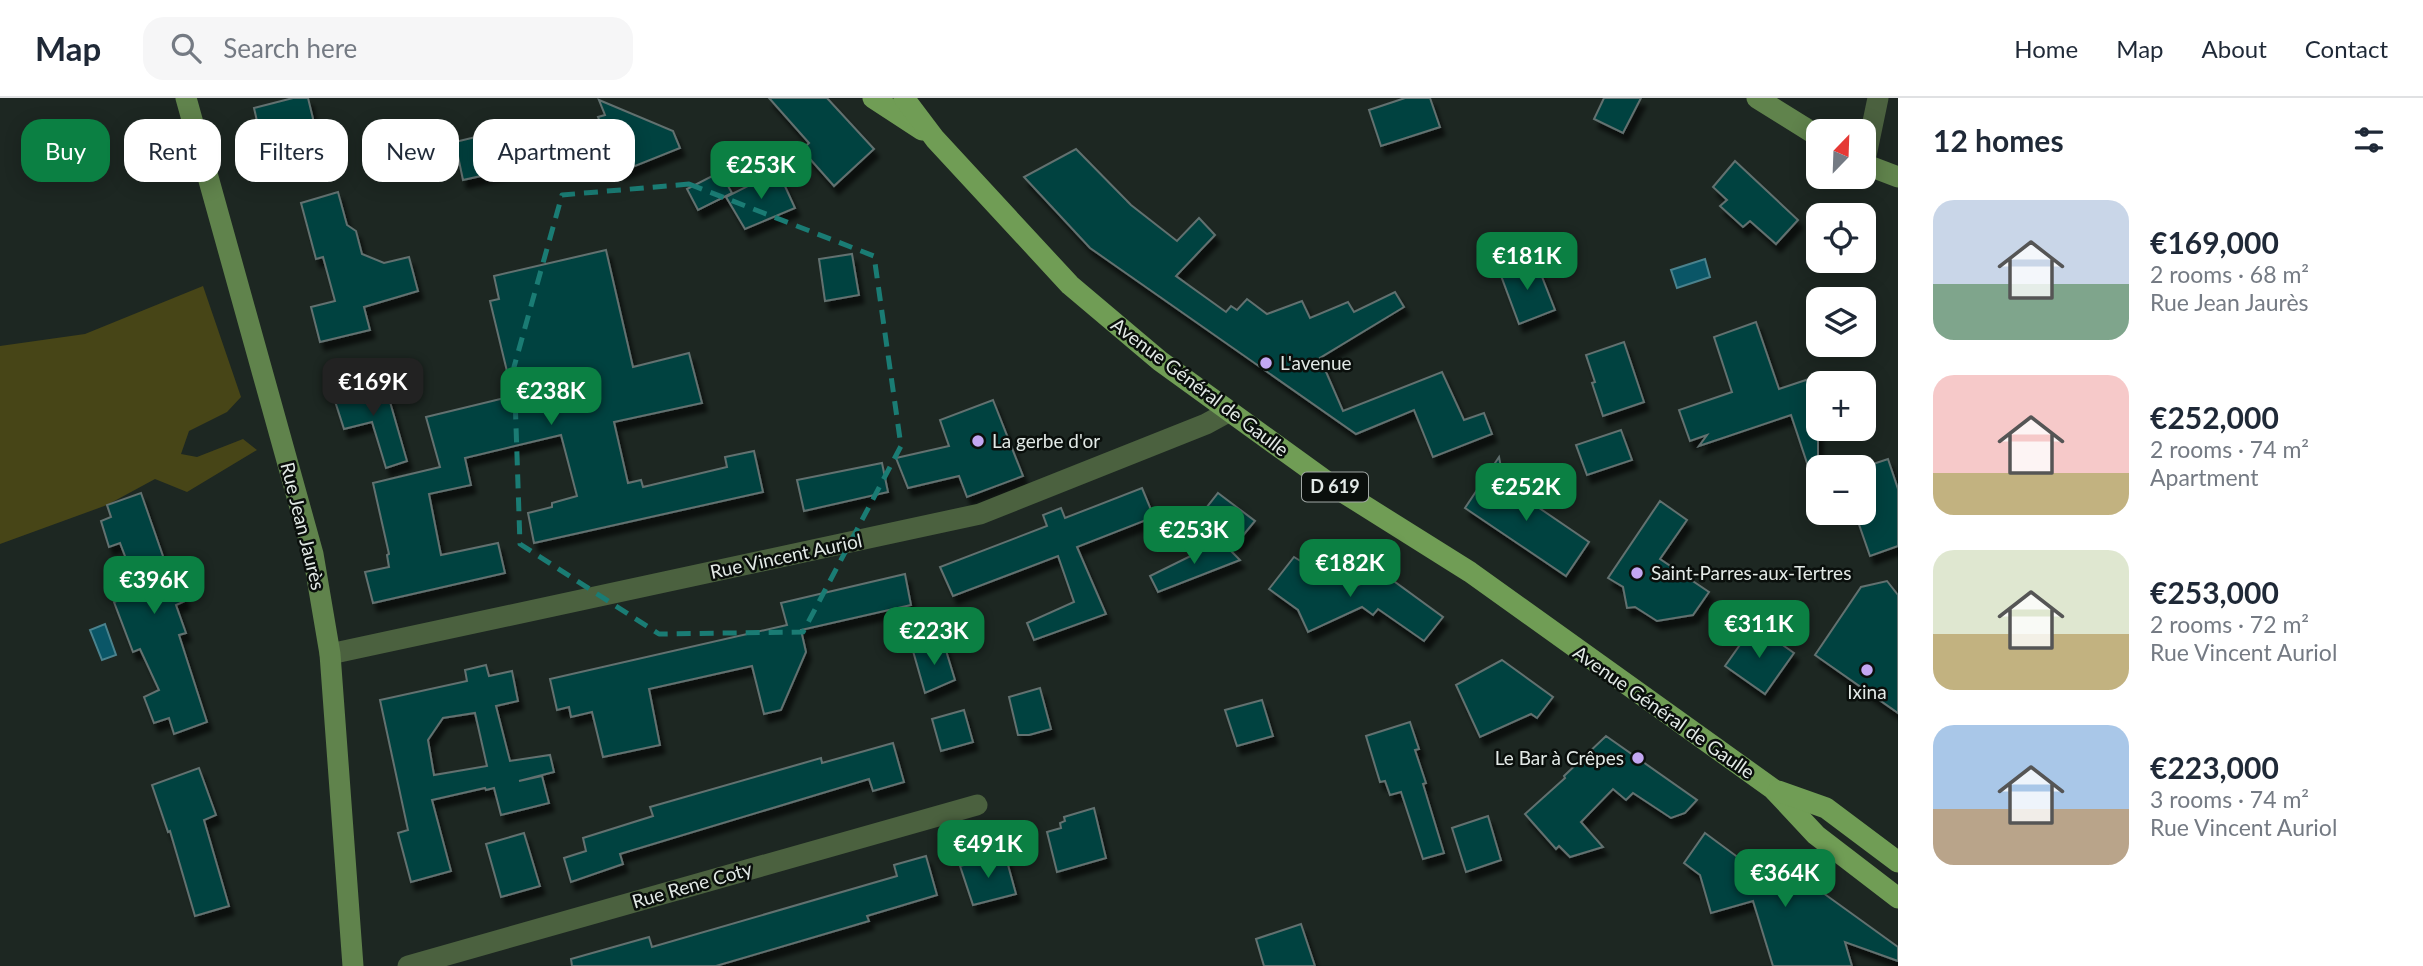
<!DOCTYPE html>
<html lang="en">
<head>
<meta charset="utf-8">
<style>
	body { margin:0; font-family:Lato,sans-serif; background:#f6f6f7; color:#1f2937; height:100vh; display:flex; flex-direction:column; font-size:26px; white-space:nowrap }
	* { box-sizing:border-box; margin:0 }
	p { font-size:23px; color:#747a83 }
	.icon { flex:none; width:38px; height:38px; fill:none; stroke:currentColor; stroke-width:2; stroke-linecap:round; stroke-linejoin:round }
	.map { position:relative; flex:1; overflow:hidden }
	.drawer { display:flex; flex-direction:column; background:#fff; width:525px }
	.drawer>* { flex:none }
	.hud { position:absolute; left:21px; top:21px; width:665px; height:63px; display:flex; gap:14px }
	.needle { width:46px; rotate:23deg }
	.tools { position:absolute; left:1806px; top:21px; display:grid; gap:14px }
	.tools a { display:grid; place-items:center; width:70px; height:70px; border-radius:14px; background:#fff; box-shadow:0 4px 18px #0003; font-size:35px }
	.price { position:absolute; translate:-50% -60px; padding:0 16px; border-radius:14px; background:#0b8043; color:#fff; font-size:23px; line-height:46px; filter:drop-shadow(0 2px 4px #0008) }
	.price::after { content:''; position:absolute; left:50%; top:42px; width:21px; height:16px; margin-left:-10px; background:inherit; clip-path:polygon(0 0,100% 0,50% 100%) }
	.price.selected { background:#222; color:#fff }
	ul { padding:0; list-style:none }
	li { display:flex; align-items:center; gap:21px; height:175px; padding:0 35px }
	li span { display:grid; place-items:center; flex:none; width:196px; height:140px; border-radius:21px; color:#555 }
	li>.icon { margin-inline-start:auto }
	span .icon { width:84px; height:84px; fill:#fffc; stroke-width:1 }
	li b { font-size:30px }
	h2 { display:flex; justify-content:space-between; align-items:center; height:84px; padding:0 35px; font-size:30px }
	.tag { padding:0 24px; border-radius:21px; background:#fff; box-shadow:0 4px 18px #0003; font-size:24px; line-height:63px }
	.tag.selected { background:#0b8043; color:#fff }
	header { display:flex; align-items:center; gap:42px; box-sizing:border-box; height:98px; padding:0 35px; background:#fff; border-bottom:2px solid #e0e1e3 }
	header strong { font-size:33px }
	nav { display:flex; gap:38px; margin-inline-start:auto; font-size:24px }
	.search { width:490px; height:63px; background:#f6f6f7; display:flex; align-items:center; gap:18px; box-sizing:border-box; padding:0 24px; border-radius:21px; color:#747a83; font-size:26px }
	main { display:flex; flex:1; min-height:0 }
	.map>svg:first-child { display:block }
	.green { fill:#474517 }
	.water { fill:#0a5667; stroke:#4b828d; stroke-width:2 }
	.building { fill:#03423f; stroke:#627170; stroke-width:2; fill-rule:evenodd; filter:url(#shadow) }
	.lines { fill:none; stroke-linecap:round; stroke-linejoin:round }
	.street { stroke:#4b613f; stroke-width:21 }
	.secondary { stroke:#60834c; stroke-width:21 }
	.primary { stroke:#709d55; stroke-width:21 }
	.marked { fill:none; stroke:#1a7c74; stroke-width:5; stroke-dasharray:14 9; stroke-linejoin:round }
	.poi-dot { fill:#c3a7f2; stroke:#0a0f0c; stroke-width:2.5 }
	.labels { text-anchor:middle; stroke-width:5; stroke-linejoin:round; paint-order:stroke }
	.shield { fill:#0a0f0c; stroke:#a1a8a5; stroke-width:2 }
	.shield-label { font-size:18px; font-weight:bold; fill:#e2e9e6 }
	.poi-label { font-size:19px; fill:#e2e9e6; stroke:#0a0f0c; text-anchor:start }
	.street-label { font-size:19px; fill:#e2e9e6; stroke:#0a0f0c }
</style>
</head>
<body>
<header>
<strong>Map</strong>
<div class="search"><svg class="icon" aria-label="search" viewBox="0 0 24 24"><circle cx="10" cy="10" r="6"/><path d="M15 15l6 6"/></svg>Search here</div>
<nav><a>Home</a><a>Map</a><a>About</a><a>Contact</a></nav>
</header>
<main>
<div class="map">
<svg width="1898" height="868" viewBox="0 0 1898 868">
	<defs>
		<filter id="shadow"><feDropShadow dx="4.5" dy="8" stdDeviation="2" flood-color="#0009"/></filter>
	</defs>
	<rect width="100%" height="100%" fill="#1d2722"/>
	<!-- green -->
	<polygon class="green" points="203,188 241,299 227,314 189,333 181,356 197,359 243,341 257,352 187,394 155,381 107,407 0,446 0,248 85,236"/>
	<!-- water -->
	<g class="water">
		<polygon points="1705,161 1710,179 1677,190 1671,172"/>
		<polygon points="105,526 116,557 102,562 90,532"/>
	</g>
	<!-- building -->
	<g class="building">
		<polygon points="293,0 308,0 316,33 262,45 254,10"/>
		<polygon points="769,0 827,0 874,51 834,88 802,52 809,45"/>
		<polygon points="1405,0 1430,0 1440,29 1381,48 1369,12"/>
		<polygon points="1604,0 1641,0 1623,35 1594,21"/>
		<polygon points="599,2 673,33 680,50 620,74 598,19 605,17"/>
		<polygon points="517,29 526,68 463,82 455,44"/>
		<polygon points="1076,51 1131,107 1177,143 1199,120 1215,137 1176,178 1226,214 1231,208 1237,212 1247,201 1267,216 1302,203 1310,220 1348,204 1354,214 1395,194 1404,209 1320,260 1343,313 1442,274 1464,322 1484,315 1492,336 1433,359 1414,312 1356,336 1090,150 1024,79"/>
		<polygon points="1735,63 1798,122 1776,146 1750,123 1743,129 1720,108 1727,102 1713,89"/>
		<polygon points="778,73 795,110 745,131 726,99"/>
		<polygon points="720,74 732,95 698,112 687,91"/>
		<polygon points="338,94 347,127 356,133 362,156 384,165 409,159 418,193 364,209 370,232 320,244 311,209 335,203 323,159 316,161 301,105"/>
		<polygon points="606,152 633,269 689,255 702,305 614,324 628,385 641,382 643,389 727,369 725,359 754,353 763,394 534,445 528,415 552,409 552,405 577,398 561,337 465,360 471,387 429,396 441,457 498,445 505,475 373,505 365,474 389,469 387,457 389,456 373,385 440,369 426,319 513,298 490,203 499,201 494,178"/>
		<polygon points="852,156 859,197 825,203 819,161"/>
		<polygon points="1535,161 1555,212 1519,226 1500,175"/>
		<polygon points="1756,224 1779,291 1818,278 1818,385 1814,386 1791,317 1699,348 1707,337 1690,343 1679,312 1732,294 1714,239"/>
		<polygon points="1624,244 1644,304 1603,318 1592,285 1595,284 1586,257"/>
		<polygon points="384,283 407,363 386,370 372,324 344,331 333,297"/>
		<polygon points="993,302 1023,378 967,399 959,378 908,390 896,360 949,348 940,322"/>
		<polygon points="1621,332 1632,362 1587,377 1576,347"/>
		<polygon points="1499,359 1504,386 1589,444 1566,478 1465,410"/>
		<polygon points="1888,361 1898,391 1898,448 1870,458 1855,415 1864,415 1864,369"/>
		<polygon points="882,365 888,394 804,413 797,382"/>
		<polygon points="1142,390 1154,419 1077,449 1106,516 1034,542 1027,525 1074,504 1058,458 953,498 940,469 1047,428 1043,417 1061,410 1065,420"/>
		<polygon points="141,395 172,484 177,482 185,503 176,507 186,535 179,537 207,624 174,636 169,620 154,625 144,599 159,592 140,551 133,554 114,504 139,495 120,445 109,449 101,423 111,419 107,407"/>
		<polygon points="1218,395 1255,423 1235,447 1199,419"/>
		<polygon points="1660,403 1687,422 1660,461 1709,494 1693,517 1657,523 1635,509 1627,510 1623,489 1608,480"/>
		<polygon points="1221,443 1240,462 1158,494 1150,478"/>
		<polygon points="1294,459 1317,473 1323,468 1353,489 1384,476 1443,519 1424,543 1378,511 1373,517 1362,509 1308,534 1298,512 1269,491"/>
		<polygon points="905,476 911,507 801,532 806,554 781,612 764,616 752,568 649,591 660,647 603,659 592,614 571,619 569,609 557,612 550,581 787,527 781,505"/>
		<polygon points="1887,483 1898,497 1898,615 1815,557 1861,489"/>
		<polygon points="1754,527 1794,555 1765,596 1725,568"/>
		<polygon points="944,546 955,582 925,595 913,553"/>
		<polygon points="1502,562 1553,599 1537,620 1531,616 1480,639 1456,587"/>
		<path d="M486 567 489 578 512 573 518 603 496 608 510 663 550 657 554 674 519 683 542 678 549 705 501 717 494 690 486 692 485 690 432 702 451 773 411 784 398 735 408 732 380 602 467 583 465 572ZM475 615 487 668 434 677 428 642 443 620Z"/>
		<polygon points="1040,590 1051,631 1029,637 1018,637 1009,599"/>
		<polygon points="1262,602 1273,638 1237,648 1225,612"/>
		<polygon points="964,612 973,644 941,653 932,621"/>
		<polygon points="1410,624 1419,651 1415,652 1426,685 1423,686 1444,755 1423,761 1401,694 1390,697 1385,683 1380,684 1366,638"/>
		<polygon points="1606,638 1697,702 1685,715 1671,720 1633,695 1626,702 1613,691 1581,724 1603,749 1570,759 1559,748 1556,751 1525,716 1565,680 1564,678"/>
		<polygon points="893,645 904,684 873,693 869,681 620,756 623,766 571,784 564,760 586,753 583,740 653,718 650,709 821,660 822,665"/>
		<polygon points="199,670 216,717 204,722 229,808 195,818 170,733 168,734 152,687"/>
		<polygon points="1094,710 1106,760 1057,774 1047,734 1061,730 1060,725 1065,723 1064,719"/>
		<polygon points="1488,718 1501,762 1466,774 1452,730"/>
		<polygon points="524,735 540,788 501,799 486,746"/>
		<polygon points="1705,735 1751,769 1776,761 1898,849 1898,863 1845,844 1852,868 1773,868 1753,803 1711,815 1700,777 1684,765"/>
		<polygon points="1005,756 1016,796 973,807 960,768"/>
		<polygon points="926,758 937,797 867,818 869,823 716,868 572,868 571,861 649,839 652,849 897,778 894,767"/>
		<polygon points="1301,826 1315,868 1264,868 1256,841"/>
	</g>
	<g class="lines">
		<!-- street -->
		<g class="street">
			<polyline points="1864,67 1878,0"/>
			<polyline points="330,556 980,416 1206,326 1228,314"/>
			<polyline points="408,868 977,707"/>
		</g>
		<!-- secondary -->
		<g class="secondary">
			<polyline points="186,0 313,456 330,556 353,868"/>
			<polyline points="1757,0 1818,38"/>
			<polyline points="1864,66 1898,79"/>
		</g>
		<!-- primary -->
		<g class="primary">
			<polyline points="873,0 922,32"/>
			<polyline points="904,0 935,41 1070,187 1160,263 1333,388 1470,474 1773,691 1816,737 1898,800"/>
			<polyline points="1778,693 1826,710 1898,764"/>
		</g>
	</g>
	<!-- marked area -->
	<path class="marked" d="M689 86 874 158 901 348 803 534 659 536 520 446 514 269 562 97Z"/>
	<!-- markers -->
	<g class="poi-dot">
		<circle cx="1266" cy="265" r="7"/>
		<circle cx="978" cy="343" r="7"/>
		<circle cx="1637" cy="475" r="7"/>
		<circle cx="1867" cy="572" r="7"/>
		<circle cx="1638" cy="660" r="7"/>
	</g>
	<g class="labels">
		<!-- shield labels -->
		<rect class="shield" x="1302" y="374.5" width="66" height="29" rx="5"/>
		<g class="shield-label">
			<text x="1335" y="395">D 619</text>
		</g>
		<!-- poi labels -->
		<g class="poi-label">
			<text x="1280" y="272">L'avenue</text>
			<text x="992" y="350">La gerbe d'or</text>
			<text x="1651" y="482">Saint-Parres-aux-Tertres</text>
			<text x="1867" y="601" text-anchor="middle">Ixina</text>
			<text x="1624" y="667" text-anchor="end">Le Bar à Crêpes</text>
		</g>
		<!-- street labels -->
		<g class="street-label">
			<text transform="translate(1200 289) rotate(37)" y="7">Avenue Général de Gaulle</text>
			<text transform="translate(303 428) rotate(76)" y="7">Rue Jean Jaurès</text>
			<text transform="translate(786 458) rotate(-12)" y="7">Rue Vincent Auriol</text>
			<text transform="translate(1664 614) rotate(35)" y="7">Avenue Général de Gaulle</text>
			<text transform="translate(692 787) rotate(-16)" y="7">Rue Rene Coty</text>
		</g>
	</g>
</svg>
<div class="tools">
<a><svg class="needle" viewBox="-14 -14 28 28"><path d="M0-13l5 13h-10z" fill="#e53935"/><path d="M0 13l5-13h-10z" fill="#747a83"/></svg></a>
<a><svg class="icon" aria-label="locate" viewBox="0 0 24 24"><circle cx="12" cy="12" r="6"/><path d="M12 2v4M12 18v4M2 12h4M18 12h4"/></svg></a>
<a><svg class="icon" aria-label="layers" viewBox="0 0 24 24"><path d="M12 4l9 5-9 5-9-5zM3 14l9 5 9-5"/></svg></a>
<a>+</a>
<a>−</a>
</div>
<b class="price" style="left:761px;top:103px">€253K</b>
<b class="price" style="left:1527px;top:194px">€181K</b>
<b class="price selected" style="left:373px;top:320px">€169K</b>
<b class="price" style="left:551px;top:329px">€238K</b>
<b class="price" style="left:1526px;top:425px">€252K</b>
<b class="price" style="left:1194px;top:468px">€253K</b>
<b class="price" style="left:1350px;top:501px">€182K</b>
<b class="price" style="left:154px;top:518px">€396K</b>
<b class="price" style="left:1759px;top:562px">€311K</b>
<b class="price" style="left:934px;top:569px">€223K</b>
<b class="price" style="left:988px;top:782px">€491K</b>
<b class="price" style="left:1785px;top:811px">€364K</b>
<div class="hud">
<a class="tag selected">Buy</a>
<a class="tag">Rent</a>
<a class="tag">Filters</a>
<a class="tag">New</a>
<a class="tag">Apartment</a>
</div>
</div>
<section class="drawer">
<h2>12 homes<svg class="icon" aria-label="filters" viewBox="0 0 24 24"><path d="M4 7h16M4 17h16"/><circle cx="9" cy="7" r="2"/><circle cx="15" cy="17" r="2"/></svg></h2>
<ul>
<li><span style="background:linear-gradient(#c9d6e8 60%,#7fa58c 0)"><svg class="icon" aria-label="home" viewBox="0 0 24 24"><path d="M3 11l9-7 9 7M6 9v11h12V9"/></svg></span><div><b>€169,000</b><p>2 rooms · 68 m²</p><p>Rue Jean Jaurès</p></div></li>
<li><span style="background:linear-gradient(#f6c9c9 70%,#c2b280 0)"><svg class="icon" aria-label="home" viewBox="0 0 24 24"><path d="M3 11l9-7 9 7M6 9v11h12V9"/></svg></span><div><b>€252,000</b><p>2 rooms · 74 m²</p><p>Apartment</p></div></li>
<li><span style="background:linear-gradient(#dfe7d0 60%,#c2b280 0)"><svg class="icon" aria-label="home" viewBox="0 0 24 24"><path d="M3 11l9-7 9 7M6 9v11h12V9"/></svg></span><div><b>€253,000</b><p>2 rooms · 72 m²</p><p>Rue Vincent Auriol</p></div></li>
<li><span style="background:linear-gradient(#a9c7e8 60%,#b9a48a 0)"><svg class="icon" aria-label="home" viewBox="0 0 24 24"><path d="M3 11l9-7 9 7M6 9v11h12V9"/></svg></span><div><b>€223,000</b><p>3 rooms · 74 m²</p><p>Rue Vincent Auriol</p></div></li>
</ul>
</section>
</main>
</body>
</html>
